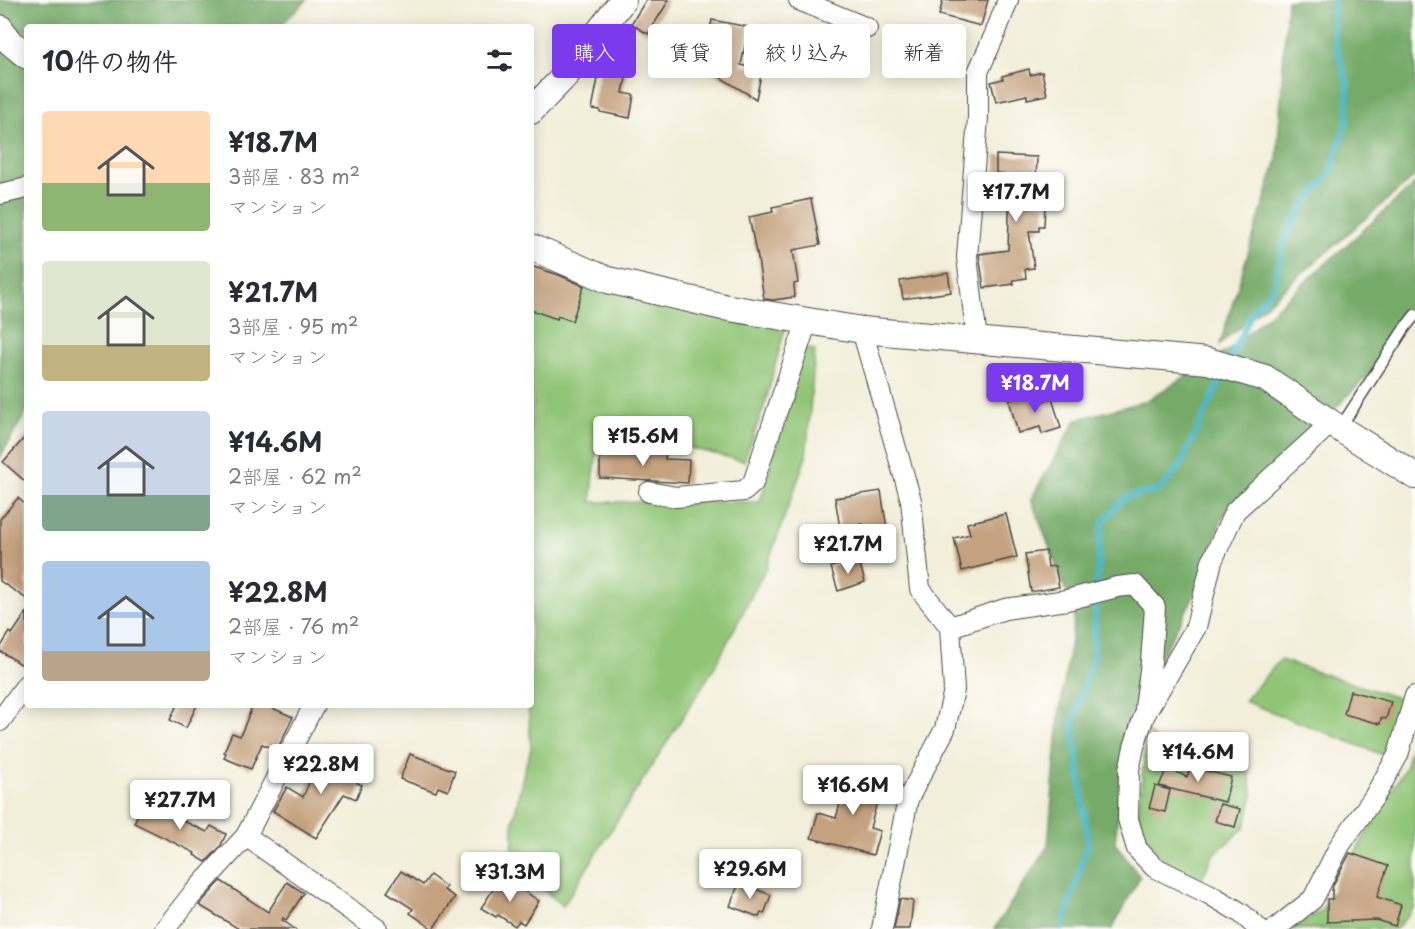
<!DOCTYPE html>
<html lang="ja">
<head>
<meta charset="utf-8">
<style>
	body { margin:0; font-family:"Playpen Sans","Klee One",sans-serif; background:#f2f2f3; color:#2b2b33; height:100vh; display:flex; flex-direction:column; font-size:22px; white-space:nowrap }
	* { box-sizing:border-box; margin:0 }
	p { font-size:20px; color:#7c7c81 }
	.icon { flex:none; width:33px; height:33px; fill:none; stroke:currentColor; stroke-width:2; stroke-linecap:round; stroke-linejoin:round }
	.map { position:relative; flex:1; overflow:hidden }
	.panel { position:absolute; left:24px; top:24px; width:510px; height:684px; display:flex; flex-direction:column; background:#fff; border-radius:6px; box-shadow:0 3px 15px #0003 }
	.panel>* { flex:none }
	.guide { position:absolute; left:552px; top:24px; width:570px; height:54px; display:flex; gap:12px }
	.price { position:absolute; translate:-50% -51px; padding:0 14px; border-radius:6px; background:#fff; color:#222; font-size:20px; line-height:39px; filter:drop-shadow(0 2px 3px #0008) }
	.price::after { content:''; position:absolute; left:50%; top:36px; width:18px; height:14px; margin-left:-9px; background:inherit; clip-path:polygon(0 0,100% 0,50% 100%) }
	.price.active { background:#7c3aed; color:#fff }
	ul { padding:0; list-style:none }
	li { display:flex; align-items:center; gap:18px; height:150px; padding:0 18px }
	li span { display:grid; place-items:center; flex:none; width:168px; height:120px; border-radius:6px; color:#555 }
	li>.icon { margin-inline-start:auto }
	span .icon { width:72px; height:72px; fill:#fffc; stroke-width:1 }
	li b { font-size:26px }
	h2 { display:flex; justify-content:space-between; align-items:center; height:72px; padding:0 18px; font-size:26px }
	.pill { padding:0 21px; border-radius:6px; background:#fff; box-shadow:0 3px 15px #0003; font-size:21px; line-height:54px }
	.pill.active { background:#7c3aed; color:#fff }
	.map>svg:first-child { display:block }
	.green { fill:#90c576; stroke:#5e7850; stroke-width:1.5 }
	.forest { fill:#74aa67; stroke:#506a49; stroke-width:1.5 }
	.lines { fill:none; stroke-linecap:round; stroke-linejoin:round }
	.stream { stroke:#4bb8c6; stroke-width:6 }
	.building { fill:#c4a17f }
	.service-casing { stroke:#494845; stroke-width:13 }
	.minor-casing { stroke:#494845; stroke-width:22 }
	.tertiary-casing { stroke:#494845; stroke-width:28 }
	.service { stroke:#fff; stroke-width:10 }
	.minor { stroke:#fff; stroke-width:20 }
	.tertiary { stroke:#fff; stroke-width:26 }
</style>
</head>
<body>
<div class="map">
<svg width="1415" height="929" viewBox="0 0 1415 929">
	<rect width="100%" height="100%" fill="#fdfcf7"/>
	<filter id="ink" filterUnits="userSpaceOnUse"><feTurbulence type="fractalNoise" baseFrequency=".0167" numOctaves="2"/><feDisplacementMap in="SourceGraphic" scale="12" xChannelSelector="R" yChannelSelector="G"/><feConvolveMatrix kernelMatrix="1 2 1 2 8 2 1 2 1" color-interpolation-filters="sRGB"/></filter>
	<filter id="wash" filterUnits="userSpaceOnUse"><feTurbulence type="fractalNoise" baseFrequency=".008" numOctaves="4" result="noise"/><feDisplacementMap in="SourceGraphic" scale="24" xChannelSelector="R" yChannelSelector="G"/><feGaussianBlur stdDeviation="1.35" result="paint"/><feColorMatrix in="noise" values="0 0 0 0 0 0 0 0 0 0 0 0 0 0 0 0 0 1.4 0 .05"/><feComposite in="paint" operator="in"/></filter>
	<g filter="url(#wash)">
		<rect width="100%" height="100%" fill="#f2eed9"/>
		<!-- green -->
		<g class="green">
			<polygon points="531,269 786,324 765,404 744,461 661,441 598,441 591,502 760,502 804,348 815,350 806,457 766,568 714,668 563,906 512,864 513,822 524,771 531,749 528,705 531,705 531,408 534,403 531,401"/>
			<polygon points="1280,660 1404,700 1388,757 1244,701"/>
			<polygon points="1147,730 1159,745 1248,767 1253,795 1245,827 1213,855 1201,881 1162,859 1146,836 1138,817"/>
			<polygon points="1415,734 1415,907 1396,929 1291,929 1321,911 1405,768"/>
		</g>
		<!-- forest -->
		<g class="forest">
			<polygon points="0,0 307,0 279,27 27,27 27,410 0,458"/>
			<polygon points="1287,0 1415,0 1415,176 1220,344 1277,160"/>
			<polygon points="1415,184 1415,296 1370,373 1289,455 1223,516 1196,593 1128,717 1115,843 1140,877 1112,929 994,929 1048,846 1059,715 1075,614 1031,499 1076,420 1146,401 1229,350"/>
		</g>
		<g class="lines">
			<!-- stream -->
			<g class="stream">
				<polyline points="1229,362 1253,310 1273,288 1284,242 1299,212 1330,174 1347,121 1348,87 1334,37 1333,0"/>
				<polyline points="1062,929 1088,843 1073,723 1093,657 1099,548 1103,521 1126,497 1160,490 1179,468 1225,371"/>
			</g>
		</g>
		<g id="blocks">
			<!-- building -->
			<g class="building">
				<polygon points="646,0 669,0 648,34 631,24"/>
				<polygon points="943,0 988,0 981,26 939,15"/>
				<polygon points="712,20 749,27 741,65 762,70 756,99 703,67"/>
				<polygon points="602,58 629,63 623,93 634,95 630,118 600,112 600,110 592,109"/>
				<polygon points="1029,69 1030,75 1042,72 1047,95 1027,99 1027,95 996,102 991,82 1003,79 1002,76"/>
				<polygon points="996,155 1037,157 1035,204 1045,205 1044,226 1039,226 1039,231 1029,231 1034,268 1025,269 1026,278 1013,280 1014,284 984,288 979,254 1008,250 1010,183 1002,183 1003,174 996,173"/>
				<polygon points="811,199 820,245 793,250 798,283 794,284 795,297 773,300 764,299 757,253 756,253 749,217 773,212 772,207"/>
				<polygon points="531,266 559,275 584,286 572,321 558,316 557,319 531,310"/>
				<polygon points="948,273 951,292 903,299 900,281"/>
				<polygon points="1037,393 1040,402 1052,398 1061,428 1042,434 1040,427 1018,433 1009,400"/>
				<polygon points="27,435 27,483 3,462"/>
				<polygon points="624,450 666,453 665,459 689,460 688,483 600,478 600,451"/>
				<polygon points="881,491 887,529 864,532 863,524 840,528 835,498"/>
				<polygon points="18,498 27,506 27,599 0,581 0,519"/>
				<polygon points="1006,514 1017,557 962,571 954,538 970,534 967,523"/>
				<polygon points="1046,551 1048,567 1055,566 1059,587 1031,592 1025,554"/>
				<polygon points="858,558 865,582 838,591 831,567"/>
				<polygon points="27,612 27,668 0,651 0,648 10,632 12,634"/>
				<polygon points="1350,691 1391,702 1386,719 1381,718 1380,724 1344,714"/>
				<polygon points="177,705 197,705 186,728 170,720"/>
				<polygon points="253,705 265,705 293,717 277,750 262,744 251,769 224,758 226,753 224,752 232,733 240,736"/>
				<polygon points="334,753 354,762 352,766 363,770 357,783 362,785 356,799 344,794 316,838 273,811 287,787 303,797 320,757 330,762"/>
				<polygon points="410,754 455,771 448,791 438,787 436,792 400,779"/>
				<polygon points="1190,767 1231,777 1225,802 1159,786 1167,768 1187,777"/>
				<polygon points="849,771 883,780 870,828 880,831 873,855 811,838 818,813 836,818"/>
				<polygon points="1155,786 1170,790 1165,812 1149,808"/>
				<polygon points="144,800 177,816 177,818 207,832 211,826 226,834 220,847 206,862 194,855 195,853 134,823"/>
				<polygon points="1220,804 1240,809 1235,827 1215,821"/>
				<polygon points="1350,853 1388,866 1377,897 1401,905 1395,926 1376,920 1327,922 1327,899 1332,899 1332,891 1333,885"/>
				<polygon points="401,871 423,885 430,875 446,887 444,890 455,897 433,929 410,913 413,909 387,892"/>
				<polygon points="502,876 539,901 524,924 519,921 515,926 498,915 496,917 481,908"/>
				<polygon points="221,881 268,912 287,882 304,893 286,920 283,918 282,920 295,929 239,929 199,905"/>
				<polygon points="739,883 771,895 764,914 761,913 759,917 730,906"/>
				<polygon points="900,899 913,901 910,929 894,929"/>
			</g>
		</g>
	</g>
	<g filter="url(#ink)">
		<use href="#blocks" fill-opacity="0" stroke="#494845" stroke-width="1.5"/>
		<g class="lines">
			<defs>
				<polyline id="service" points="1340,428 1404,329 1415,315"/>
				<g id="minor">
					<polyline points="799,0 867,28"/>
					<polyline points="0,194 27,188"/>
					<polyline points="862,330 911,500 920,589 950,627 954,690 945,729 908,799 882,929"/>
					<polyline points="977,340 967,257 978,118 978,72 995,34 1008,0"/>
					<polyline points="649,492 676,497 744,491 753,483 807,321"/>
					<polyline points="950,627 1005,609 1067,600 1117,587 1135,585 1155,607 1151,662 1145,708"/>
					<polyline points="0,721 27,684"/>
					<polyline points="246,836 377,929"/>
					<polyline points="165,929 191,896 246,836 314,705"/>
					<polyline points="1259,929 1241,913 1209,894 1154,867 1137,849 1128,819 1129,770 1134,747 1144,716 1196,627 1212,561 1235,511 1331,423"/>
					<polyline points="1275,929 1313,899 1340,845 1374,797 1398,755 1415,696"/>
				</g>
				<g id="tertiary">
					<polyline points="0,28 10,42 27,56"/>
					<polyline points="531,111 566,75 623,0"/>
					<polyline points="531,247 608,280 723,307 862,330 1208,361 1265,378 1331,423 1415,476"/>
				</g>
			</defs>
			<!-- service casing -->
			<use href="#service" class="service-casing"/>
			<!-- minor casing -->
			<use href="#minor" class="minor-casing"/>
			<!-- tertiary casing -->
			<use href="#tertiary" class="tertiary-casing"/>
			<!-- service -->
			<use href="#service" class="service"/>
			<!-- minor -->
			<use href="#minor" class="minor"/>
			<!-- tertiary -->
			<use href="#tertiary" class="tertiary"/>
		</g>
	</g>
</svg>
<b class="price" style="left:1016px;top:223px">¥17.7M</b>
<b class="price active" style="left:1035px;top:414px">¥18.7M</b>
<b class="price" style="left:643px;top:467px">¥15.6M</b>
<b class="price" style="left:848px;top:575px">¥21.7M</b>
<b class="price" style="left:1198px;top:783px">¥14.6M</b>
<b class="price" style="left:321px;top:795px">¥22.8M</b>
<b class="price" style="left:853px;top:816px">¥16.6M</b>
<b class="price" style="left:180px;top:831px">¥27.7M</b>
<b class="price" style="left:750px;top:900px">¥29.6M</b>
<b class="price" style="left:510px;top:903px">¥31.3M</b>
<div class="guide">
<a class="pill active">購入</a>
<a class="pill">賃貸</a>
<a class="pill">絞り込み</a>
<a class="pill">新着</a>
</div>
<section class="panel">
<h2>10件の物件<svg class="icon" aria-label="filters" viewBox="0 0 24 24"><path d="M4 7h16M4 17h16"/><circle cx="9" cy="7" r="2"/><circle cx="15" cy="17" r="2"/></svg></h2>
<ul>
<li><span style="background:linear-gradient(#ffd9b3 60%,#8fb573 0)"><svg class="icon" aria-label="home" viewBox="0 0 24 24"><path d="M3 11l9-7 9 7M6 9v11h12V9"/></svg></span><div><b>¥18.7M</b><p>3部屋 · 83 m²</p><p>マンション</p></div></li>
<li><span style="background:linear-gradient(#dfe7d0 70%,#c2b280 0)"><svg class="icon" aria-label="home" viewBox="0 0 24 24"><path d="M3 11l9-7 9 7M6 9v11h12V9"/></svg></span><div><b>¥21.7M</b><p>3部屋 · 95 m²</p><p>マンション</p></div></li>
<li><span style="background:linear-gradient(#c9d6e8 70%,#7fa58c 0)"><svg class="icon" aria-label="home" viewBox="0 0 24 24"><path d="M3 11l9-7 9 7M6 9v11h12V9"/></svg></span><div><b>¥14.6M</b><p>2部屋 · 62 m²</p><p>マンション</p></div></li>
<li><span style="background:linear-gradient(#a9c7e8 75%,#b9a48a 0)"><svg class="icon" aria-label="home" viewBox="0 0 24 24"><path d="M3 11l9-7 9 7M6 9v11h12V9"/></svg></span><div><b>¥22.8M</b><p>2部屋 · 76 m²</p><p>マンション</p></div></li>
</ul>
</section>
</div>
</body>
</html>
